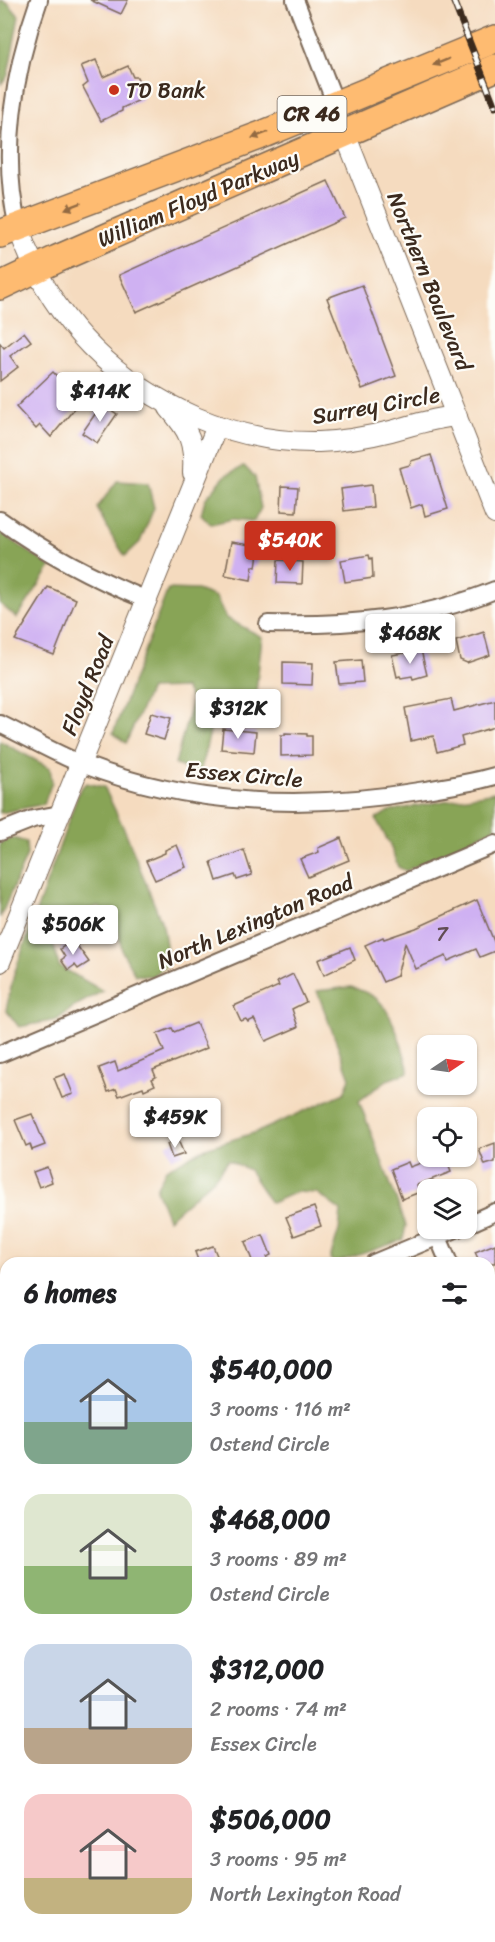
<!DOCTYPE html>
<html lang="en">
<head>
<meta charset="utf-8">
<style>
	body { margin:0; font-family:Sriracha,sans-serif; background:#f2f2f2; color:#202124; height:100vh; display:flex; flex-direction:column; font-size:22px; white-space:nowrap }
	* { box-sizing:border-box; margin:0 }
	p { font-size:20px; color:#757577 }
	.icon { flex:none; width:33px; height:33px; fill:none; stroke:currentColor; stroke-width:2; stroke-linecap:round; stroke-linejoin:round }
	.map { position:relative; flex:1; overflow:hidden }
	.drawer { position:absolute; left:0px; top:1257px; width:495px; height:686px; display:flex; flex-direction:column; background:#fff; border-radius:18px 18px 0 0; box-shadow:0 2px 4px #0004 }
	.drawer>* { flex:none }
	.needle { width:39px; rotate:77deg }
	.buttons { position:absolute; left:417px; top:1035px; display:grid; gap:12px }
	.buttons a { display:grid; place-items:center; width:60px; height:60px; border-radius:12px; background:#fff; box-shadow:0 2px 4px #0004; font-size:30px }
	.price { position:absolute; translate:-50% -51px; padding:0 14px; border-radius:6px; background:#fff; color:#222; font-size:20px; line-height:39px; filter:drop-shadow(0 2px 3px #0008) }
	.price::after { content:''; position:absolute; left:50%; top:36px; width:18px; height:14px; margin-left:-9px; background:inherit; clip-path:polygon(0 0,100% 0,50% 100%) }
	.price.active { background:#c8321e; color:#fff }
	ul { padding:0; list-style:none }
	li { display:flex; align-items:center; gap:18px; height:150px; padding:0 24px }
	li span { display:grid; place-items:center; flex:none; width:168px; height:120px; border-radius:18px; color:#555 }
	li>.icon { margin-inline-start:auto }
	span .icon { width:72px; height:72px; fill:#fffc; stroke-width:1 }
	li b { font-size:26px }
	h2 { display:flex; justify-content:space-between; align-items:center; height:72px; padding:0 24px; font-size:26px }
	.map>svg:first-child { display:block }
	.forest { fill:#88a456; stroke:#62673a; stroke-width:1.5 }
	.building { fill:#cfb1f2 }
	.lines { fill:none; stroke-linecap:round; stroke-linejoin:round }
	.minor-casing { stroke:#7c6856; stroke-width:20 }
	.tertiary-casing { stroke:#7c6856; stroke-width:22 }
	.trunk-casing { stroke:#7c6856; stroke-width:30 }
	.minor { stroke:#fff; stroke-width:16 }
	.tertiary { stroke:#fff; stroke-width:20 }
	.trunk { stroke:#febb71; stroke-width:27 }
	.rail-casing { stroke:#3b2a1e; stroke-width:7 }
	.rail { stroke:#fdfcf7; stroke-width:4.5; stroke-dasharray:14; stroke-linecap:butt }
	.oneway { fill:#936b43 }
	.poi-dot { fill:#c8321e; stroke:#fdfcf7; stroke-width:2 }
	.labels { text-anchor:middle; stroke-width:4.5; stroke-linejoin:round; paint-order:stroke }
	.number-label { font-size:20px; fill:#604c53 }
	.shield { fill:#fdfcf7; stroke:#75695f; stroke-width:1.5 }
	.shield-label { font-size:21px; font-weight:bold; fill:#3b2a1e }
	.poi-label { font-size:22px; fill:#3b2a1e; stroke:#fdfcf7; text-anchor:start }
	.street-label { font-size:22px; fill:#3b2a1e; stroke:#fdfcf7 }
</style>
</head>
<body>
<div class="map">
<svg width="495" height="1942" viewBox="0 0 495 1942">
	<rect width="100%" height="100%" fill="#fdfcf7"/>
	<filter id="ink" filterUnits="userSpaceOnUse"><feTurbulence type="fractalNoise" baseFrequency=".0167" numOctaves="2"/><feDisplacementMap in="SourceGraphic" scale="12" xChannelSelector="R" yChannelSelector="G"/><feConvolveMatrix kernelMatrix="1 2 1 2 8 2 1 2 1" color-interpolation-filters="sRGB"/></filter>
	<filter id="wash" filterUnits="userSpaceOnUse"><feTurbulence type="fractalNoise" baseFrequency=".008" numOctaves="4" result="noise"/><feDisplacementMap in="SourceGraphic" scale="24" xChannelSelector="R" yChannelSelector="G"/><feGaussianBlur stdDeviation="1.35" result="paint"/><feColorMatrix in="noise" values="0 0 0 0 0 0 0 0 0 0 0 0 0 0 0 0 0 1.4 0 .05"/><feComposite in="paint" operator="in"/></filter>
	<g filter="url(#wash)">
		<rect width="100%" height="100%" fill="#f5dbbf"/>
		<!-- forest -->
		<g class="forest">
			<polygon points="0,0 8,3 19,16 8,75 1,84"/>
			<polygon points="244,466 255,477 261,508 254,521 233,519 211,524 201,514 205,499 226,475"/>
			<polygon points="117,481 148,483 154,508 140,542 125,556 111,535 97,508"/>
			<polygon points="0,532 51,567 17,618 0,604"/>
			<polygon points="168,589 197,590 216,597 226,618 262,637 255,701 218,701 199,775 175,764 192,701 185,688 150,689 126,743 113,733"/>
			<polygon points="0,741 50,768 52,782 44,804 0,813"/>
			<polygon points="86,783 104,787 126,833 163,926 169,963 152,976 135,975 122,951 117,925 99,907 68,913 50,931 59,966 103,991 75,1006 57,1020 19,1027 6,1010 14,974 80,789"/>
			<polygon points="495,792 495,828 406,871 398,867 390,845 376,819 389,811"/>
			<polygon points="13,838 26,842 27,855 0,918 0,843"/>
			<path d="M351 987C360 990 370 993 377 999 393 1012 404 1052 409 1072L387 1080 359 1101 406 1225 403 1240 335 1263 330 1259 339 1230 341 1211 317 1193 296 1192 271 1203 249 1170 228 1160 214 1179 168 1219 156 1189 166 1169 206 1148 260 1131 344 1093 350 1078 317 991Z"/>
			<polygon points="495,1697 495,1811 489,1790 489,1698"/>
			<polygon points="73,1937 179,1937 181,1942 74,1942"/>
		</g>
		<g id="blocks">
			<!-- building -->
			<g class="building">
				<polygon points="90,0 128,0 121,14"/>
				<polygon points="96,60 103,77 128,66 133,77 137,77 144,93 142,99 122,108 122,111 101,121 83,87 88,83 81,66"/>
				<polygon points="328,181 345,218 136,312 119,275"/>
				<polygon points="362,285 396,376 362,389 327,298"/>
				<polygon points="24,332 31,341 10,356 18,367 0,381 0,343 4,348"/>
				<polygon points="53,372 73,393 71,395 79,403 51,437 40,425 36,429 16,407"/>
				<polygon points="102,404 117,414 97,443 82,433"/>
				<polygon points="431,455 448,509 425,516 422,504 411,508 399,468 410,465 411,461"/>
				<polygon points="371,485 373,507 344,511 341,489"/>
				<polygon points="282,486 298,487 296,512 281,511"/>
				<polygon points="231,542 251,545 249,551 258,553 256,567 253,566 251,580 225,575"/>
				<polygon points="369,555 370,559 372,558 373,578 345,582 341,560"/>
				<polygon points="278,560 303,562 302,584 277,583"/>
				<polygon points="48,587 76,599 54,655 15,640"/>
				<polygon points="484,632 490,655 467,663 460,660 456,641"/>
				<polygon points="421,650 427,675 413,679 412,676 401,678 400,676 397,677 392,655"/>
				<polygon points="361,660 363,682 339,684 336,662"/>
				<polygon points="283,662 313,663 312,685 283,684"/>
				<polygon points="451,699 454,711 495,700 495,727 461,737 463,745 437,752 433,736 411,741 405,708"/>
				<polygon points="151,713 171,718 164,740 144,734"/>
				<polygon points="223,729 256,732 254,752 221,749"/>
				<polygon points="285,733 307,734 307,736 312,736 312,755 281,756 281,735 285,735"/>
				<polygon points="341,838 349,860 308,877 300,859 319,852 318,848"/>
				<polygon points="177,845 186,867 155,880 146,861 165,853 165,850"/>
				<polygon points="244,850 252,875 237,880 235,875 217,881 211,862"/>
				<polygon points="477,900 495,944 495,951 480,957 476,949 448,961 446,956 416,969 405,943 397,976 383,982 365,945 383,937 384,939 416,928"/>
				<polygon points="73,940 89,962 78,969 75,965 68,970 61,960 65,957 60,949"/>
				<polygon points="350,947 355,960 324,975 318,960"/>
				<polygon points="293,974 306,1002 292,1009 298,1027 266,1041 254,1019 248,1022 246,1019 241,1021 234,1006 279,986 277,982"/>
				<polygon points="196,1023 207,1048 153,1070 156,1077 152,1079 155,1085 144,1090 143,1087 119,1096 116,1089 108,1092 99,1068 115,1062 118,1071 164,1051 157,1034 172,1028 174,1032"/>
				<polygon points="65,1074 73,1094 62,1098 54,1078"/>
				<polygon points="32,1114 45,1145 32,1150 30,1144 26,1146 15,1120"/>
				<polygon points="178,1140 184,1154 172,1158 167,1144"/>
				<polygon points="495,1143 495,1162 485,1165 479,1149"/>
				<polygon points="440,1156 445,1156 451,1172 417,1185 420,1192 402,1199 391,1169 408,1162 410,1167"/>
				<polygon points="47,1167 52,1182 39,1187 33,1172"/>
				<polygon points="314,1207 321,1226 294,1236 286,1217"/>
				<polygon points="263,1235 271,1255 267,1257 270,1263 253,1263 245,1242"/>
				<polygon points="495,1244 495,1263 480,1263 475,1252"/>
				<polygon points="213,1246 220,1263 199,1263 195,1252"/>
			</g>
		</g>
	</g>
	<g filter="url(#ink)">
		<use href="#blocks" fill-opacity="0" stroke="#7c6856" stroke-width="1.5"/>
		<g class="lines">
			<defs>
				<g id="minor">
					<polyline points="295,0 336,105"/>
					<path d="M18 227C0 154 14 70 39 0"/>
					<path d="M0 520C46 553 95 579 147 600"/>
					<path d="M268 624C346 626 422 620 495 590"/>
					<path d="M0 724C27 737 54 753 82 764 189 806 307 810 419 791 445 787 470 783 495 776"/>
					<polyline points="0,832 33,819 60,814"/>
					<polyline points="0,1054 495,844"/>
					<polyline points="466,1225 495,1212"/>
					<polyline points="438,1237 449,1263"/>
					<polyline points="374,1263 458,1228"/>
					<polyline points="489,1366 495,1381"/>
					<polyline points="0,1420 6,1417"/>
					<polyline points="489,1604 495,1602"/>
					<polyline points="0,1796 6,1793"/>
					<polyline points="489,1826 495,1842"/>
					<polyline points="352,1936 354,1942"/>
				</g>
				<g id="tertiary">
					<polyline points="345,134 495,514"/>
					<path d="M18 227C49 316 109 379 195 417 235 434 275 443 319 442 343 441 367 437 391 431 413 425 434 418 457 416"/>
					<path d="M169 408C189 431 195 442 193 473"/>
					<polyline points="0,962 217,426"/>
				</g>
				<g id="trunk">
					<polyline points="0,234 259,136 495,39"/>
					<polyline points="0,286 57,259 495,68"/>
				</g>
			</defs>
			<!-- minor casing -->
			<use href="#minor" class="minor-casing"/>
			<!-- tertiary casing -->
			<use href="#tertiary" class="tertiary-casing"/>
			<!-- trunk casing -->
			<use href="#trunk" class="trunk-casing"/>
			<!-- minor -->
			<use href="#minor" class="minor"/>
			<!-- tertiary -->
			<use href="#tertiary" class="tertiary"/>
			<!-- trunk -->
			<use href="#trunk" class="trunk"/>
			<defs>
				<polyline id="rail" points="453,0 495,107"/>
			</defs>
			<!-- rail casing -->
			<use href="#rail" class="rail-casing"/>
			<!-- rail -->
			<use href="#rail" class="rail"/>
		</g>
		<!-- one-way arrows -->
		<defs><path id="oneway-solid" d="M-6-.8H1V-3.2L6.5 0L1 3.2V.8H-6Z" transform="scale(1.5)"/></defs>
		<g class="oneway">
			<use href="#oneway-solid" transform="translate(441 62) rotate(158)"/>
			<use href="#oneway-solid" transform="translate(260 135) rotate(159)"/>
			<use href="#oneway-solid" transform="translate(73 206) rotate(159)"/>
		</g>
	</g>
	<!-- markers -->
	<circle class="poi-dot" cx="114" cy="90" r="6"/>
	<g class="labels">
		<!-- number labels -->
		<g class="number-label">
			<text x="442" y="941">7</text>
		</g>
		<!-- shield labels -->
		<rect class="shield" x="277.5" y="96" width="69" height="36" rx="4.5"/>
		<g class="shield-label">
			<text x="312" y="121">CR 46</text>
		</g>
		<!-- poi labels -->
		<g class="poi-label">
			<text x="126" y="98">TD Bank</text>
		</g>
		<!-- street labels -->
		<g class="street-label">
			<text transform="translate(198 198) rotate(-23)" y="8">William Floyd Parkway</text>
			<text transform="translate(430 281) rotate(68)" y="8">Northern Boulevard</text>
			<text transform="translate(376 405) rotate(-10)" y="8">Surrey Circle</text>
			<text transform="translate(87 685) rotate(-68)" y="8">Floyd Road</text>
			<text transform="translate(244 774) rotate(5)" y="8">Essex Circle</text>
			<text transform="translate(255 921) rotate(-23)" y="8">North Lexington Road</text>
		</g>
	</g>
</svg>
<div class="buttons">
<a><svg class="needle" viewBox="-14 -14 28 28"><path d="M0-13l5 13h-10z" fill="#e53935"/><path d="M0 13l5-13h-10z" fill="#757577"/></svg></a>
<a><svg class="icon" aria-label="locate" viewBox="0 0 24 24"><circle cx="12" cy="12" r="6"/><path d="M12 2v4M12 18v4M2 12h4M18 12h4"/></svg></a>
<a><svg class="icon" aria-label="layers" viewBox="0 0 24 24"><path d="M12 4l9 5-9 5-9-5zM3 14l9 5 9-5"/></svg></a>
</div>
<b class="price" style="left:100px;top:423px">$414K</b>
<b class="price active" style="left:290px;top:572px">$540K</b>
<b class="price" style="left:410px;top:665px">$468K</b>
<b class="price" style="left:238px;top:740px">$312K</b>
<b class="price" style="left:73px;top:956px">$506K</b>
<b class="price" style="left:175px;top:1149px">$459K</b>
<section class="drawer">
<h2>6 homes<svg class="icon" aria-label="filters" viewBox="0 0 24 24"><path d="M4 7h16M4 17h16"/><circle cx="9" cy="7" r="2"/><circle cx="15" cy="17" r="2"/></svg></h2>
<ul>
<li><span style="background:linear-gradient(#a9c7e8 65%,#7fa58c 0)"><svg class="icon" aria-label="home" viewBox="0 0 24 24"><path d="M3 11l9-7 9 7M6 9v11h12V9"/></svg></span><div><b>$540,000</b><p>3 rooms · 116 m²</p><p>Ostend Circle</p></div></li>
<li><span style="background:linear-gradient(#dfe7d0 60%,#8fb573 0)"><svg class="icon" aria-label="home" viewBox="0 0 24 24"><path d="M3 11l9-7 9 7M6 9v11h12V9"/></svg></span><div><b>$468,000</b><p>3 rooms · 89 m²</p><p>Ostend Circle</p></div></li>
<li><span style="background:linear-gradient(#c9d6e8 70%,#b9a48a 0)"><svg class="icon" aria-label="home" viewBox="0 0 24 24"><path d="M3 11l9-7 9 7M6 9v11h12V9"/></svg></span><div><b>$312,000</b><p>2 rooms · 74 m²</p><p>Essex Circle</p></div></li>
<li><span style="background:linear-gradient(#f6c9c9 70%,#c2b280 0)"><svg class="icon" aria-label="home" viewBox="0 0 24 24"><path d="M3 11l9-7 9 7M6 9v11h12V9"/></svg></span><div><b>$506,000</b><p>3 rooms · 95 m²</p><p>North Lexington Road</p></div></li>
</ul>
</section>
</div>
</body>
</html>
